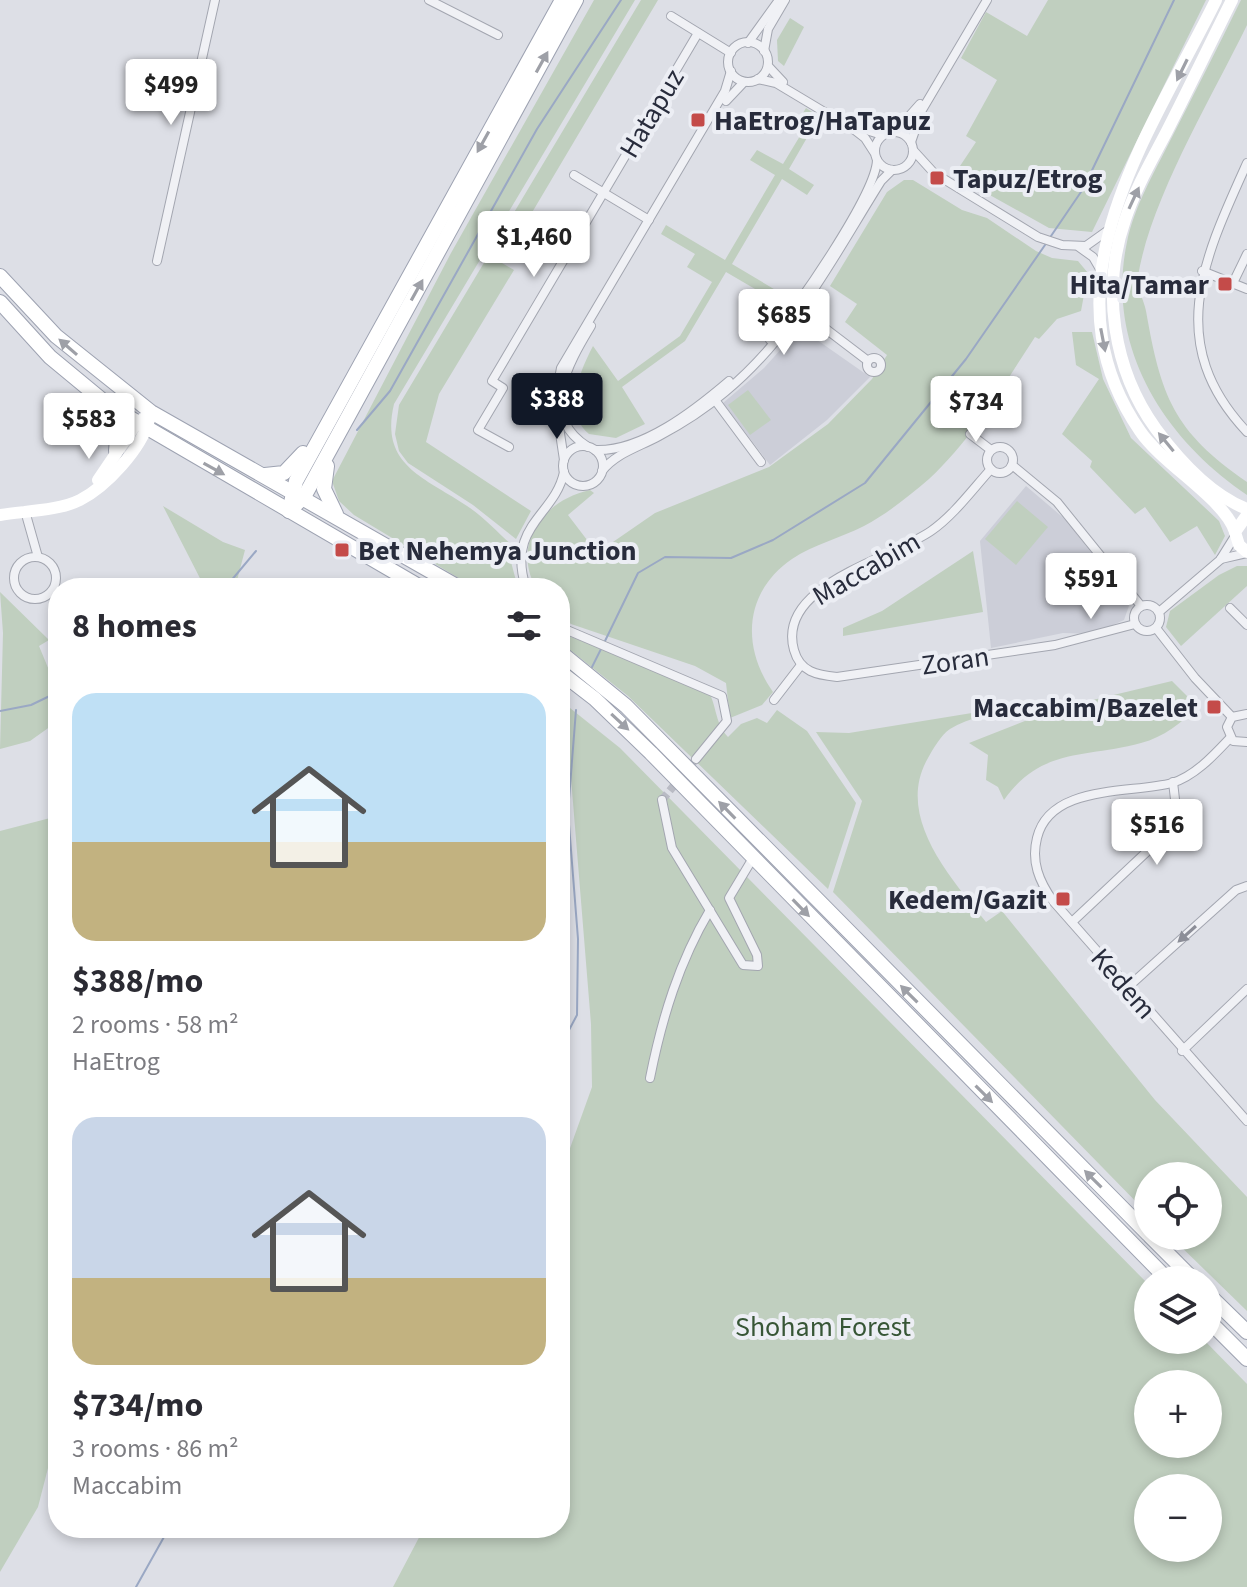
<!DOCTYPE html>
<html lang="en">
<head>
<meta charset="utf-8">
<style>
	body { margin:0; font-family:"Source Sans 3",sans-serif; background:#f7f7f7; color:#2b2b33; height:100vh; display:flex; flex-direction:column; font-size:30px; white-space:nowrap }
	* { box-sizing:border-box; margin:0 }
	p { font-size:26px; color:#7c7c81 }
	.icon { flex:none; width:44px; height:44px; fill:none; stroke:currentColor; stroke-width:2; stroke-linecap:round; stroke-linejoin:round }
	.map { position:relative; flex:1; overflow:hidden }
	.panel { position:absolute; left:48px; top:578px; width:522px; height:960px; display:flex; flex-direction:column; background:#fff; border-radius:32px; box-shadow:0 4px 12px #0003 }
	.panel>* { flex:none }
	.tools { position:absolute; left:1134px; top:1162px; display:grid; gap:16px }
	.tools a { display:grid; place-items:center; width:88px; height:88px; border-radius:50%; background:#fff; box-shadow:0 4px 12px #0003; font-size:40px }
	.price { position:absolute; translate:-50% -68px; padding:0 18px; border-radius:8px; background:#fff; color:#222; font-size:26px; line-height:52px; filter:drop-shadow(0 2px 4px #0008) }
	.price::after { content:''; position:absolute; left:50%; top:48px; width:24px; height:18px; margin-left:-12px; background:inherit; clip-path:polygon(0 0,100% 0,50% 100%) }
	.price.selected { background:#111827; color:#fff }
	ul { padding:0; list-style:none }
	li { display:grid; align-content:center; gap:16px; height:424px; padding:0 24px }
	li span { display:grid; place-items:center; height:248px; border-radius:24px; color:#555 }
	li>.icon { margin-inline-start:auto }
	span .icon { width:144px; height:144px; fill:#fffc; stroke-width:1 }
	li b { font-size:34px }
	h2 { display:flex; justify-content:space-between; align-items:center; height:96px; padding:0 24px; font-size:34px }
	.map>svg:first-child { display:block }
	.built { fill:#ccced8 }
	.green { fill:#c0cfbf; fill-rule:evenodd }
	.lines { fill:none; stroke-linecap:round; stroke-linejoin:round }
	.stream { stroke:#9aa8c4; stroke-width:2 }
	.street-tunnel { stroke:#b9bbc4; stroke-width:8; stroke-dasharray:8 4; stroke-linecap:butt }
	.street-casing { stroke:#a3a6b0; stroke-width:10 }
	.primary-casing { stroke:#9da2b1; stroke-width:16 }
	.street { stroke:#f0f1f5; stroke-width:8 }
	.secondary { stroke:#fff; stroke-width:12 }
	.primary { stroke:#fff; stroke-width:14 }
	.oneway { fill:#9ea0a7 }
	.oneway2 { fill:#8c8e98 }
	.poi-dot { fill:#c44b49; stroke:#eceef4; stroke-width:3 }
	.labels { text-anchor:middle; stroke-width:8; stroke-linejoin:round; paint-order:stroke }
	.street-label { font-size:28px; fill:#282c3c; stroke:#eceef4 }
	.poi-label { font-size:28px; font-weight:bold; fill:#282c3c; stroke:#eceef4; text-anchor:start }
	.park-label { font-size:28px; fill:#375636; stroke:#eceef4 }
</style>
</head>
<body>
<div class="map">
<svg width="1247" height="1587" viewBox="0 0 1247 1587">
	<rect width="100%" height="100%" fill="#dddfe6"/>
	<!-- built -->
	<g class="built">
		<polygon points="800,328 870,377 827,420 770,465 723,403 764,368"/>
		<polygon points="1026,486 1066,520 1130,603 1124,620 1093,634 1063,633 991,648 980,541"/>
	</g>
	<!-- green -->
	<g class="green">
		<path d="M594 0H635L394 404C379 467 427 478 470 508 486 519 499 534 513 546L511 562 518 588H475L354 515 339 501 332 481 451 253Z"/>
		<polygon points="641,0 658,0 502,263 514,270 439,394 426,442 531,511 516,539 473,505 408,463 399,451 395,434 399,405"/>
		<polygon points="1048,0 1206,0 1092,232 1049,228 954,175 976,142 966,136 997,80 961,58 986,12 1027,36"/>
		<path d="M1241 0H1247V25C1212 97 1151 198 1138 276 1136 287 1144 300 1146 311 1161 396 1173 431 1247 482V495C1163 438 1105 346 1127 242 1134 207 1154 173 1170 141 1194 94 1218 47 1241 0Z"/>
		<polygon points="790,18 804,27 784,66 778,61 777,40"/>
		<path d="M806 108 826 121 814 138 808 136 789 169 814 185 807 195 782 179 732 264 789 298 784 306 726 272 685 341 622 387 645 424 616 438 589 434C562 412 580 371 593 346L618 381 680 336 712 282 687 267 695 254 661 234 666 225 725 260 775 175 750 160 757 150 783 164 803 131 795 126Z"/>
		<path d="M904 180H913L962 210 987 218 1036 251 1052 258 1078 261 1088 273 1081 311 1057 319 1039 339 1035 337C1002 387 973 438 929 479 909 496 887 514 864 526 841 538 814 544 792 559 744 592 741 647 773 692L762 705 730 718 726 683 695 666 571 624 560 616V588H536C511 543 544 500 590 490L594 493 568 515 597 553 655 513 769 467 828 424 872 379 887 355 845 322 857 304 830 286 887 192Z"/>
		<polygon points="1072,332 1092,332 1103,379 1131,438 1219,521 1225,536 1215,555 1197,526 1170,542 1145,507 1135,514 1090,467 1092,461 1062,434 1099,379 1076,365"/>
		<polygon points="748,390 771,420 750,435 728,405"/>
		<polygon points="1017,501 1048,527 1016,565 985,539"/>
		<polygon points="163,506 223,542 245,550 235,588 205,588"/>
		<polygon points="973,551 983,612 843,636 843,628 882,611"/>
		<polygon points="1237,566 1247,566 1247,586 1181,646 1166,627 1170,611 1219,575"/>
		<polygon points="0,592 49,640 39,646 58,692 58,721 30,741 0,749 3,633"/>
		<path d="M560 633 705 686C718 703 713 721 728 737L741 724 757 718 767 723 777 710 807 731 856 803 828 889 628 696 560 642Z"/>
		<path d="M1172 681 1198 707C1181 723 1164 737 1141 743 1086 758 1041 747 1004 800L998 787 986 780 988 755 969 743 1055 709Z"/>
		<path d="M565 704 620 748 1148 1284V1340H1204L1247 1384V1587H393L424 1528H560V1176L592 1087 591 1024ZM1148 1384H1208V1444H1148ZM1148 1488H1208V1548H1148Z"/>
		<path d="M1021 705C999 712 969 717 950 729 941 735 933 749 928 758 894 817 952 879 986 922L1002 911 1155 1100 1247 1197V1311L1170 1236H1208V1176H1148V1214L833 892 862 801 816 732 849 733Z"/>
		<polygon points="58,816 58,1429 38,1507 0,1572 0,831"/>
	</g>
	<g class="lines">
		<!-- stream -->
		<g class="stream">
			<polyline points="1051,236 1083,189 1174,0"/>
			<polyline points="357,430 390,391 537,129 621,0"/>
			<polyline points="225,588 256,551"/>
			<polyline points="605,641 638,573 665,557 731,558 773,540 865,483 966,359 1045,245"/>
			<polyline points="592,667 602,647"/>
			<polyline points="0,711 31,705 58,692"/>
			<polyline points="560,1047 577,1015 578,939 568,812 576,710"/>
			<polyline points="136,1587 169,1528"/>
		</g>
		<!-- street-tunnel -->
		<polyline class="street-tunnel" points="662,800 696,759"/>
		<defs>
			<g id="street">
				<polyline points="429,0 498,35"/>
				<polyline points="671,16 731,53"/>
				<circle cx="748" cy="62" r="20"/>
				<polyline points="748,43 779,0"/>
				<polyline points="764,51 768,29 785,0"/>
				<polyline points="768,66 783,82"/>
				<polyline points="758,79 776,83 856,131 865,138 874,152"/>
				<polyline points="726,101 744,82"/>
				<polyline points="860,128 882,135"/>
				<polyline points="896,131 920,104"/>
				<circle cx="894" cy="151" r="19"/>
				<polyline points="911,142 922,110 987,0"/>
				<polyline points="913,150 934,173 1038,237 1062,245 1086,246 1107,231"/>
				<path d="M1247 163C1204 258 1163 343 1247 432"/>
				<polyline points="574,175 649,220"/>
				<polyline points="1079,247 1093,257 1100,269"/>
				<polyline points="157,261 215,0"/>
				<polyline points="1202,271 1247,289"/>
				<polyline points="1233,283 1247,254"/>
				<polyline points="801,310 868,361"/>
				<path d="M770 340C795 311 876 194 877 160"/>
				<circle cx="874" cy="365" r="7"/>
				<polyline points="715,400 761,462"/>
				<polyline points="970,434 991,450"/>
				<circle cx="583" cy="466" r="20"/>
				<polyline points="509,447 478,430 503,388 492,381 698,33"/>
				<path d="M588 447C538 416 568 364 591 326"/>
				<circle cx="1000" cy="460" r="13"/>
				<path d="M595 450C642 452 695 410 729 381"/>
				<polyline points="564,460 555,400 561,368 725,91 731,71"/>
				<polyline points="1012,465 1057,502 1141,606"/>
				<path d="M991 469C972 490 954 515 931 531 889 560 776 585 794 650 800 672 817 675 837 677L1055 645 1135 624"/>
				<path d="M602 471C616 453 639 447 659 436 682 424 705 409 725 392 794 335 834 256 881 181L892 170"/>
				<polyline points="25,511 38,557"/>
				<circle cx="35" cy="578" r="21"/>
				<polyline points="1221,559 1247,553"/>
				<path d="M526 588C506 525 555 516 564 472"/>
				<circle cx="1147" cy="618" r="13"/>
				<polyline points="1230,608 1247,625"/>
				<polyline points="1159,612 1220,560 1235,536"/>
				<polyline points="560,627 722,696 727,721 696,759"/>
				<polyline points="1156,628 1195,678 1232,717"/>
				<polyline points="774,700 801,665"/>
				<polyline points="1247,714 1232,717 1227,727 1233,741 1247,742"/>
				<path d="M1230 738C1214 755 1195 776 1172 783 1130 794 1050 784 1037 838 1031 862 1039 881 1053 901L1247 1121"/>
				<polyline points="662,800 672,848 743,965 758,966 757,955 729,898 753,858"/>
				<polyline points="1072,922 1171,829 1176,808 1173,782"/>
				<polyline points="1128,987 1236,890 1247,886"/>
				<polyline points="1182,1051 1247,989"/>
				<path d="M650 1078C662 1018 679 962 710 910"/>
			</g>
			<g id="primary">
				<polyline points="0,276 56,336 151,412 460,588"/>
				<polyline points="0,302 50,357 108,405 422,588"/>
				<polyline points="108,406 118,427 116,451"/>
				<polyline points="327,466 324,489 336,514"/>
				<polyline points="265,475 284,473 303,453"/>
				<polyline points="289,511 304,497 576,0"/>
				<polyline points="289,511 296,481 562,0"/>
				<polyline points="560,652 626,706 1148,1234"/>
				<polyline points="560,672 595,699 651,753 1168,1280"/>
				<polyline points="1150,1236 1194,1280"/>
				<polyline points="1208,1294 1247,1332"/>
				<polyline points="1208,1320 1247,1359"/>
			</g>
		</defs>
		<!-- street casing -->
		<use href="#street" class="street-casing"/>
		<!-- primary casing -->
		<use href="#primary" class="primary-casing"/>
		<!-- street -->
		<use href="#street" class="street"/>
		<!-- secondary -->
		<g class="secondary">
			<path d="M1216 0C1150 134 1039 284 1140 431 1162 464 1226 500 1235 532"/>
			<path d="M1232 0C1210 44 1189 88 1167 131 1152 160 1135 189 1125 220 1101 289 1113 370 1156 429 1179 460 1211 495 1247 509"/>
			<polyline points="98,480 136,424 144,418"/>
			<path d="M0 515C24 511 58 511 80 500 107 486 141 449 149 420"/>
			<polyline points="1247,515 1235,532 1239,545 1247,552"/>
		</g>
		<!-- primary -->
		<use href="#primary" class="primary"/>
	</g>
	<!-- one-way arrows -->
	<defs><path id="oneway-solid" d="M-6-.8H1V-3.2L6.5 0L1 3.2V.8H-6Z" transform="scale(2)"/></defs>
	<g class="oneway">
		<use href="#oneway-solid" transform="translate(542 62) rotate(-61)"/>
		<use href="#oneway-solid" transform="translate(1182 70) rotate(116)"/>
		<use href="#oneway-solid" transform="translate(483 142) rotate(119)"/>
		<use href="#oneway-solid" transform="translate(1134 198) rotate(-65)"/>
		<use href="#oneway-solid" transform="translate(417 290) rotate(-61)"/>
		<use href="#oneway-solid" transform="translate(1103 340) rotate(79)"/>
		<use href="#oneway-solid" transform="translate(68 347) rotate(-139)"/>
		<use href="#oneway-solid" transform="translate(1166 442) rotate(-129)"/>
		<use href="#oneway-solid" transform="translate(214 469) rotate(29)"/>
		<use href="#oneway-solid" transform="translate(620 722) rotate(43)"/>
		<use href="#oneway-solid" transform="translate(727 810) rotate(-134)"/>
		<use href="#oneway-solid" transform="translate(801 908) rotate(46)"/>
		<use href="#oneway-solid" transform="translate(909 994) rotate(-135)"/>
		<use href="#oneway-solid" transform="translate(984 1094) rotate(45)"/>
		<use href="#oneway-solid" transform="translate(1093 1179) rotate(-135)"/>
	</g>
	<use class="oneway2" href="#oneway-solid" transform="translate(1187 934) rotate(138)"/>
	<!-- markers -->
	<g class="poi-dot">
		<rect x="690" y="112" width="16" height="16" rx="4"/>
		<rect x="929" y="170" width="16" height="16" rx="4"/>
		<rect x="1217" y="276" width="16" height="16" rx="4"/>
		<rect x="334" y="542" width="16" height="16" rx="4"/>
		<rect x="1206" y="699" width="16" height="16" rx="4"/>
		<rect x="1055" y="891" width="16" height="16" rx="4"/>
	</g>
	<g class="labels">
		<!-- street labels -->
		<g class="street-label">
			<text transform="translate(651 113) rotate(-59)" y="10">Hatapuz</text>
			<text transform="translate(866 568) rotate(-30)" y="10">Maccabim</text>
			<text transform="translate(955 660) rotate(-8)" y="10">Zoran</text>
			<text transform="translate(1124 983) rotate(49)" y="10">Kedem</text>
		</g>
		<!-- poi labels -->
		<g class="poi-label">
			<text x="714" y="130">HaEtrog/HaTapuz</text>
			<text x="953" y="188">Tapuz/Etrog</text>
			<text x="1209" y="294" text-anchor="end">Hita/Tamar</text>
			<text x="358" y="560">Bet Nehemya Junction</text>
			<text x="1198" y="717" text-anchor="end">Maccabim/Bazelet</text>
			<text x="1047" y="909" text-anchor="end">Kedem/Gazit</text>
		</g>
		<!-- park labels -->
		<g class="park-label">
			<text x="823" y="1336">Shoham Forest</text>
		</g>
	</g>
</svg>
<div class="tools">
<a><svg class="icon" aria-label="locate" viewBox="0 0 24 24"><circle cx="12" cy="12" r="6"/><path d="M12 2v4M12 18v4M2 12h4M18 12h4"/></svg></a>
<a><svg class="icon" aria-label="layers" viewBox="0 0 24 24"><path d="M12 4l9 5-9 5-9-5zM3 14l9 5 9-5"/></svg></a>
<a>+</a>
<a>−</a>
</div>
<b class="price" style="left:171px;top:127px">$499</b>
<b class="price" style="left:534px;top:279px">$1,460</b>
<b class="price" style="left:784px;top:357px">$685</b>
<b class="price selected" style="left:557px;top:441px">$388</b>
<b class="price" style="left:976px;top:444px">$734</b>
<b class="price" style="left:89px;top:461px">$583</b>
<b class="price" style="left:1091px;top:621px">$591</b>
<b class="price" style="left:1157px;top:867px">$516</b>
<section class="panel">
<h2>8 homes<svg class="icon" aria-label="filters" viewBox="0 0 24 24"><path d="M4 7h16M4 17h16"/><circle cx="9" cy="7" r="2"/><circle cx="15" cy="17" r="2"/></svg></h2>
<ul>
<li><span style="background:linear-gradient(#bfe0f5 60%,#c2b280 0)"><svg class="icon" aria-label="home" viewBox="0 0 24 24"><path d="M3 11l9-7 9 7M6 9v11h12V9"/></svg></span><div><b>$388/mo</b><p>2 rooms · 58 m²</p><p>HaEtrog</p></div></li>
<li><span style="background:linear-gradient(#c9d6e8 65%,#c2b280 0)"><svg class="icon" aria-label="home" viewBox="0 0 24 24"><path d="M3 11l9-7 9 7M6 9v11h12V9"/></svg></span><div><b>$734/mo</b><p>3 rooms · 86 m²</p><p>Maccabim</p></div></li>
</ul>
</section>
</div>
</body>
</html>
